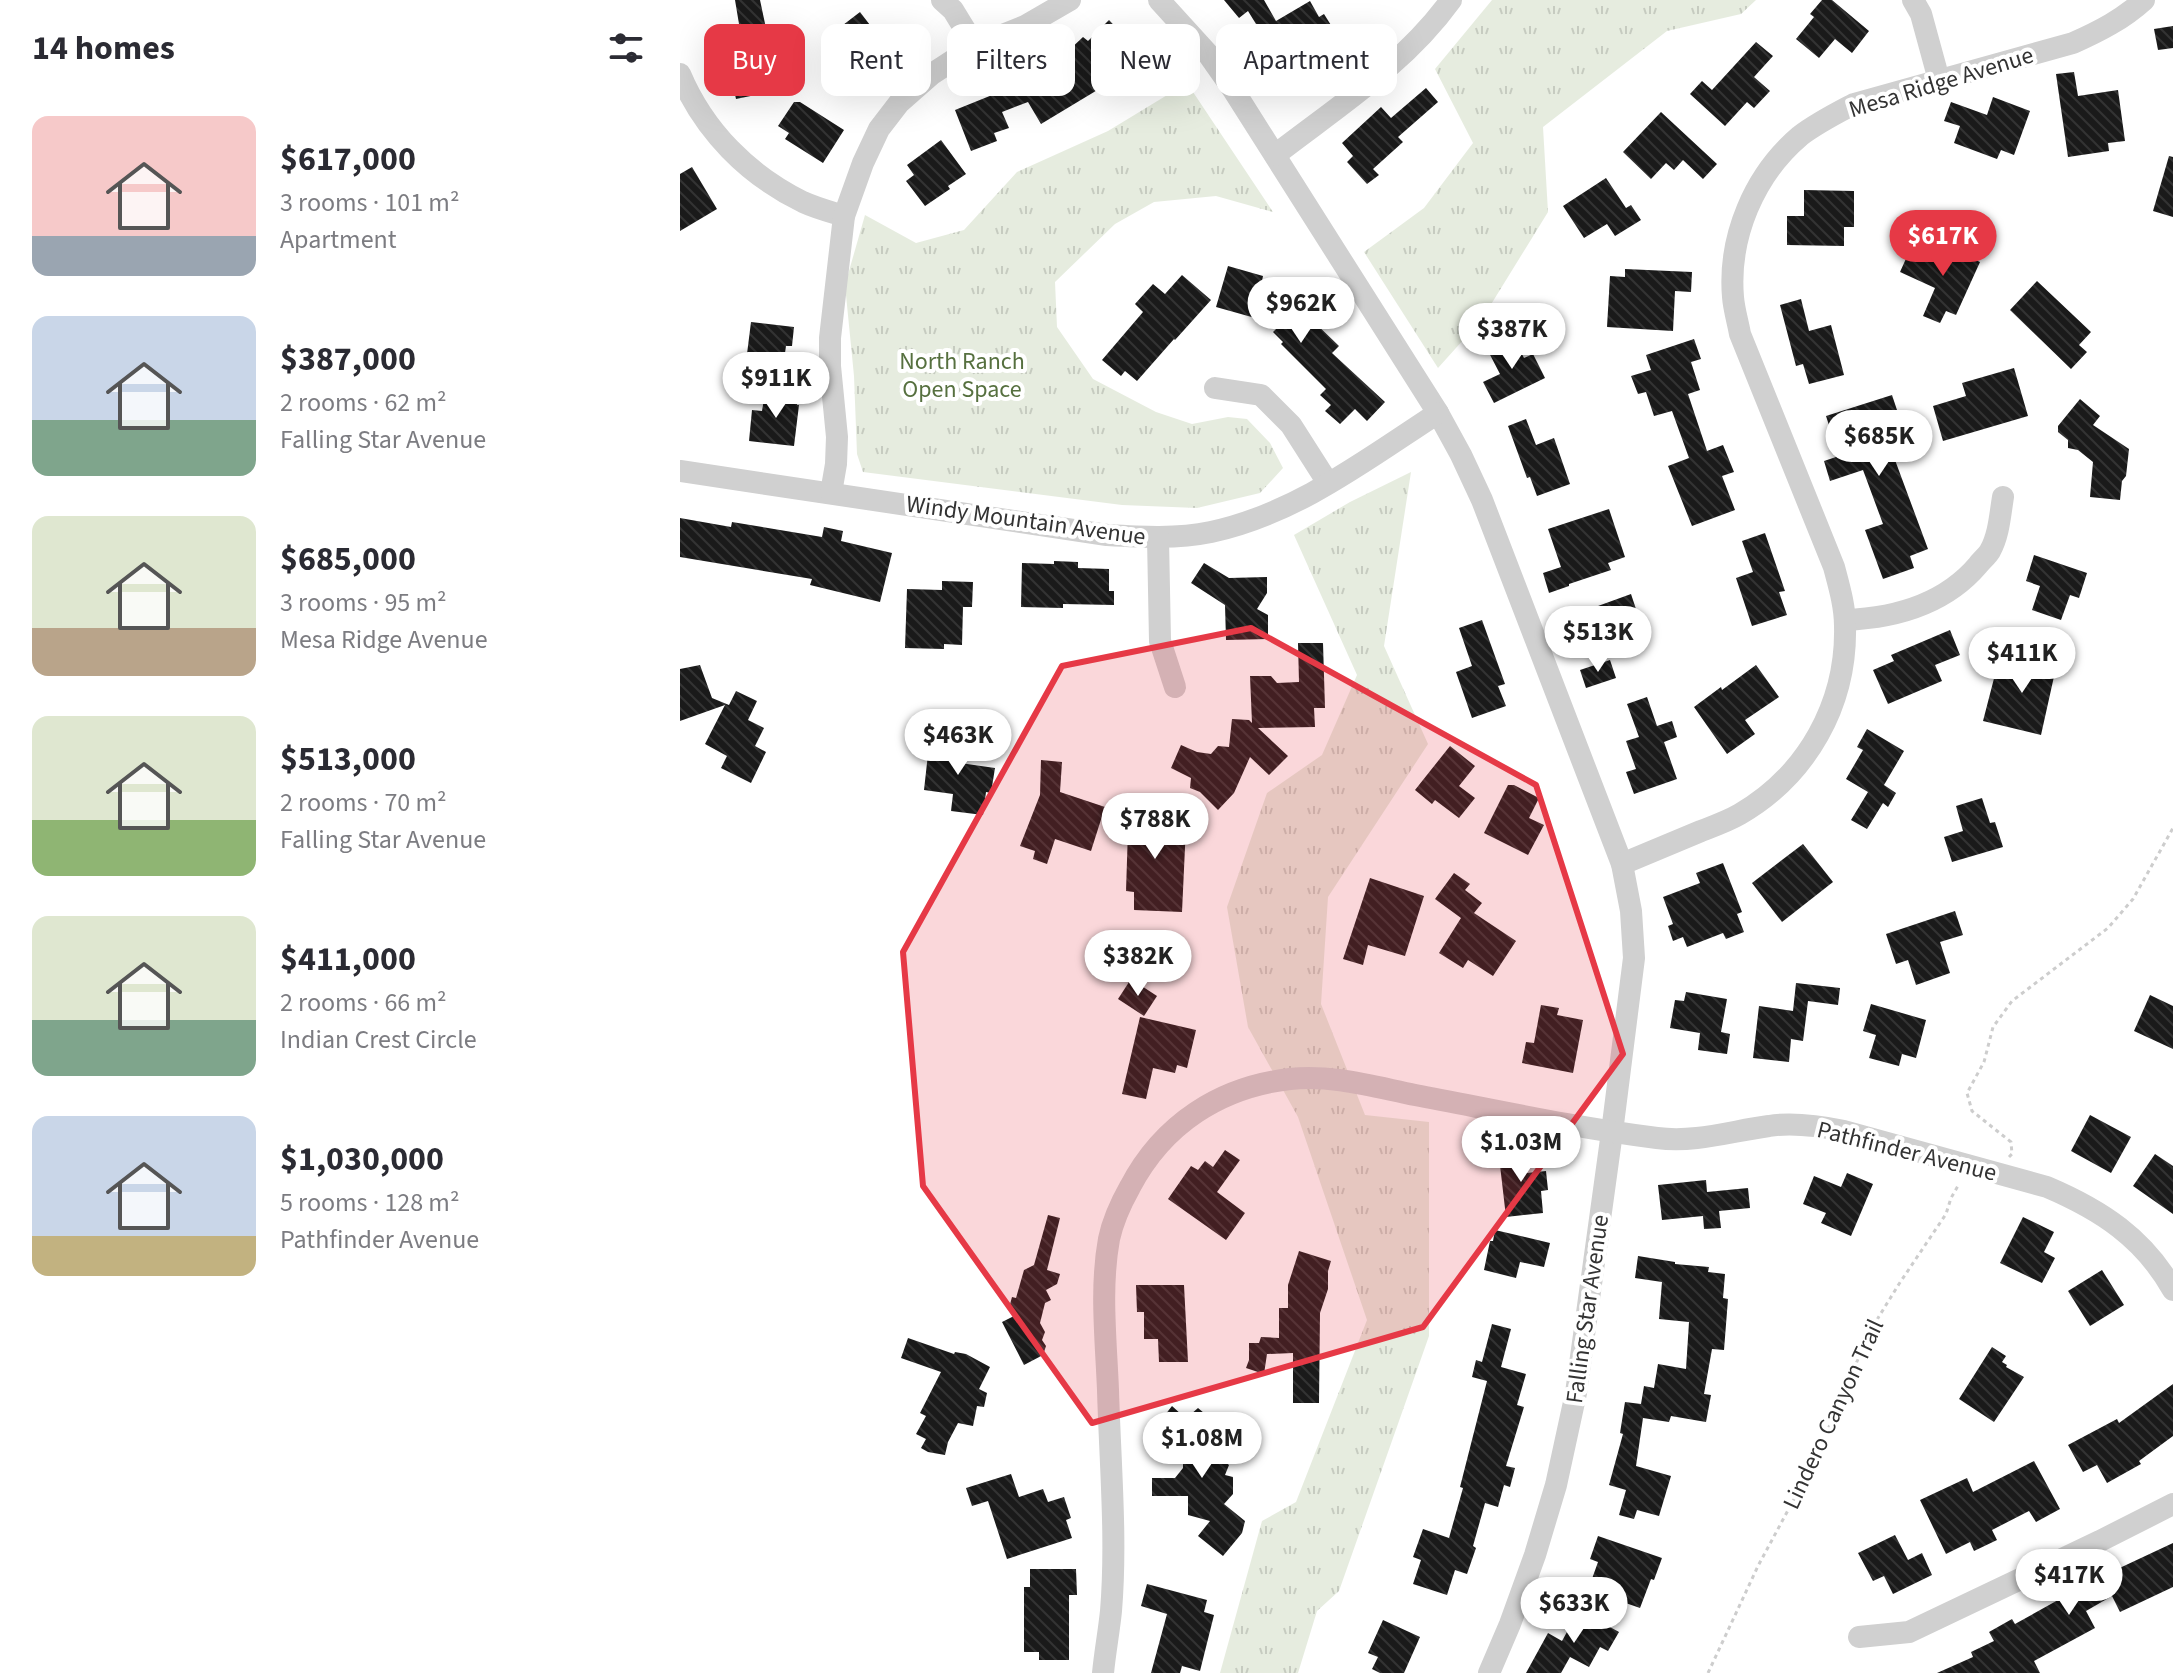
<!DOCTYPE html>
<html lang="en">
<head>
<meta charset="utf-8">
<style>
	body { margin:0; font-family:"Source Sans 3",sans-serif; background:#f7f7f7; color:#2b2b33; height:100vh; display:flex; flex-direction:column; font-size:30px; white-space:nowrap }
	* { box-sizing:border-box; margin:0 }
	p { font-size:26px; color:#7c7c81 }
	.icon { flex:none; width:44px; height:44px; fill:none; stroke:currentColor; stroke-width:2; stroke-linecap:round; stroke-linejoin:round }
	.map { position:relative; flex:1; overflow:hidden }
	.details { display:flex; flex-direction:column; background:#fff; width:680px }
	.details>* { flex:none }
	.hud { position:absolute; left:24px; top:24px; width:760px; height:72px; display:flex; gap:16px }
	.price { position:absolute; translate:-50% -68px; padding:0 18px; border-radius:28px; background:#fff; color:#222; font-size:26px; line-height:52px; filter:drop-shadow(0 2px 4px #0008) }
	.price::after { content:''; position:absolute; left:50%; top:48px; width:24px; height:18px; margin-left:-12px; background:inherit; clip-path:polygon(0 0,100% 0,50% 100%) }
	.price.active { background:#e63946; color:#fff }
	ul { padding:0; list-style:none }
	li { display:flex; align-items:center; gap:24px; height:200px; padding:0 32px }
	li span { display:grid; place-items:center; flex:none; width:224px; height:160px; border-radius:16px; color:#555 }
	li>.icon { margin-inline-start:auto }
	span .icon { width:96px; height:96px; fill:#fffc; stroke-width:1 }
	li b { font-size:34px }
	h2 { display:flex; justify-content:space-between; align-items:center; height:96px; padding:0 32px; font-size:34px }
	.pill { padding:0 28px; border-radius:16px; background:#fff; box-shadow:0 8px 32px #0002; font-size:28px; line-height:72px }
	.pill.active { background:#e63946; color:#fff }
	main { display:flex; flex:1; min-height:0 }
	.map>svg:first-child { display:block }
	.grass { fill:url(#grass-tufts) }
	.building { fill:url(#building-back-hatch) }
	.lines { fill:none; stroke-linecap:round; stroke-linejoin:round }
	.path { stroke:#cdcdcd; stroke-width:3; stroke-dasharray:4 4; stroke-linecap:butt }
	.street { stroke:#d0d0d0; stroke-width:22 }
	.marked { fill:#e63946; fill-opacity:0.2; stroke:#e63946; stroke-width:6; stroke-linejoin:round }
	.labels { text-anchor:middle; stroke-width:8; stroke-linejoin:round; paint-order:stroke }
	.street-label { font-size:24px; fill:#333; stroke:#fff }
	.park-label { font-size:24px; fill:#56703f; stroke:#fff }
</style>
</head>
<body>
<main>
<section class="details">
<h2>14 homes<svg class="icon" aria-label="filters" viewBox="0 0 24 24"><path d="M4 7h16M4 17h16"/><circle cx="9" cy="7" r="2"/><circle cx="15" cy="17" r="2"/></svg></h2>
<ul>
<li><span style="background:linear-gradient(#f6c9c9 75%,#9aa5b1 0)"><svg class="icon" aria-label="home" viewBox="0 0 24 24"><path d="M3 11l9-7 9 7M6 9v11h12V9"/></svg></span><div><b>$617,000</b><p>3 rooms · 101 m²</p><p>Apartment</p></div></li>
<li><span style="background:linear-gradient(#c9d6e8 65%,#7fa58c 0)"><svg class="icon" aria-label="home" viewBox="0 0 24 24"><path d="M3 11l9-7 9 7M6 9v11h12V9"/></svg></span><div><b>$387,000</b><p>2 rooms · 62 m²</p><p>Falling Star Avenue</p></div></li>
<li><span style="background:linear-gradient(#dfe7d0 70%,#b9a48a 0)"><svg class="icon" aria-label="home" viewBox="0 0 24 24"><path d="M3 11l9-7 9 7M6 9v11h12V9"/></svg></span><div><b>$685,000</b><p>3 rooms · 95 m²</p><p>Mesa Ridge Avenue</p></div></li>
<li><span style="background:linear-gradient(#dfe7d0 65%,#8fb573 0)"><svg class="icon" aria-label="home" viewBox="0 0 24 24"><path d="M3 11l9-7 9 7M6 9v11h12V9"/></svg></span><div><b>$513,000</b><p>2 rooms · 70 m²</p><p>Falling Star Avenue</p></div></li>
<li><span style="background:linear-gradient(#dfe7d0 65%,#7fa58c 0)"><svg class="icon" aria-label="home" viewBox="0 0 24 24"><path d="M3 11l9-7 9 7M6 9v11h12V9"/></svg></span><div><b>$411,000</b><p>2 rooms · 66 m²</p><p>Indian Crest Circle</p></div></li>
<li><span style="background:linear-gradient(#c9d6e8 75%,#c2b280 0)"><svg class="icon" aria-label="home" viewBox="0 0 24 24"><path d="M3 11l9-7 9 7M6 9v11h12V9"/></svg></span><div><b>$1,030,000</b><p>5 rooms · 128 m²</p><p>Pathfinder Avenue</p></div></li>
</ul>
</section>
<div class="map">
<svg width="1493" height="1673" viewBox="0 0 1493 1673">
	<defs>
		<pattern id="grass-tufts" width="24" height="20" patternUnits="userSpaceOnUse" patternTransform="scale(2)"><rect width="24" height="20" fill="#e6ecdf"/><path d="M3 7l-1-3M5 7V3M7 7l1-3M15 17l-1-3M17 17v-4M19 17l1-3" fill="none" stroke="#c6cbc0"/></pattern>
		<pattern id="building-back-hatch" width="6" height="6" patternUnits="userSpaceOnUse" patternTransform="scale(2)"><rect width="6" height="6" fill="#1a1a1a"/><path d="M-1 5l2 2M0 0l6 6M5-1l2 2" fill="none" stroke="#333"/></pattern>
	</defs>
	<rect width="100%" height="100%" fill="#fff"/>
	<!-- grass -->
	<g class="grass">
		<polygon points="812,0 1076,0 1061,14 987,31 863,127 868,212 802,319 758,368 684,252 744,208 793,143 755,69"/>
		<polygon points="507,83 593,212 536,196 474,202 435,224 375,282 377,327 413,379 476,412 512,424 548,417 567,419 590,443 603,468 580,493 517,508 442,505 183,472 177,454 174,376 165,285 185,215 236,243 284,230 337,172 428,131"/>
		<polygon points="731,472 704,646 748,744 648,897 641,1004 685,1115 749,1122 749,1336 659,1591 637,1611 618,1673 540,1673 582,1521 616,1502 687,1320 618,1117 568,1027 547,907 587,793 642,755 677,675 614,535 670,502"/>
	</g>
	<!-- building -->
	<g class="building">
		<polygon points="55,0 80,0 93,61 84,63 90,92 56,99 50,72 39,75 34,48 62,42"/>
		<polygon points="544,0 584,0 596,21 630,1 639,17 644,14 664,46 622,71 605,43 592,50 568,11 559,18"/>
		<polygon points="1142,0 1152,0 1189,31 1172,53 1155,39 1139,58 1116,39 1134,17 1130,14"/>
		<polygon points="180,12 206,46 193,56 199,64 180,78 150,35"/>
		<polygon points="429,20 446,38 452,32 468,47 430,85 429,83 361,124 348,102 322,112 329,128 314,133 317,141 291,151 275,110 337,85 335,81 363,65 360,61 382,47 386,53 403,37 408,41"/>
		<polygon points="1493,26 1493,48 1478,50 1474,29"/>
		<polygon points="1076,42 1093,56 1074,77 1090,91 1074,108 1067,102 1045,126 1010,94 1022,81 1032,90"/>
		<polygon points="1394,72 1398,96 1438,90 1445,141 1428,143 1429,151 1388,157 1376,74"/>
		<polygon points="746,88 758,102 718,137 723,142 693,169 699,175 687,184 667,162 673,156 662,143 701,107 711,118"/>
		<polygon points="1313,97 1350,111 1334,155 1321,150 1317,159 1274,143 1280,126 1264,121 1271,102 1307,115"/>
		<polygon points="114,102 120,102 164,130 143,163 105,139 109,133 98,126"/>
		<polygon points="981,112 1037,164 1023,179 1003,160 994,170 986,163 971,179 943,152"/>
		<polygon points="261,140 286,174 268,186 270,189 245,206 226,181 234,175 227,165"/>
		<polygon points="1489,156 1493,157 1493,217 1473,211"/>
		<polygon points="12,167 37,209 0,231 0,174"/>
		<polygon points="926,178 946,208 951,205 961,220 935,236 927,224 904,238 883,206"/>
		<polygon points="1124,190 1174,191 1174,227 1164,227 1164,246 1107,245 1107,216 1124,216"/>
		<polygon points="1259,239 1280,248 1278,252 1300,262 1276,315 1266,311 1260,323 1243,316 1255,288 1220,272 1229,252 1250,261"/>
		<polygon points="548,266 583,276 582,281 599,286 593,306 618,330 630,318 659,346 652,353 705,402 687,421 675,409 660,424 645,411 651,405 640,395 646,389 601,344 603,342 593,332 600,325 536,307"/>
		<polygon points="945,269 1012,272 1011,292 995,291 993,331 927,327 930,276 945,277"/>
		<polygon points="502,275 531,300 495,340 494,339 457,381 445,371 441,376 422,360 463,312 455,304 473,284 485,294"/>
		<polygon points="1357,281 1411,332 1399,345 1407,352 1391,369 1330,310"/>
		<polygon points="1121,299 1129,331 1151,325 1164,375 1129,384 1123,364 1116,366 1100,305"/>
		<polygon points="71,322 114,327 112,346 106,346 102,374 65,370"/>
		<polygon points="833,337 844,358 853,354 865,378 814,403 803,382 820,374 807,349"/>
		<polygon points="1014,339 1021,359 1011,362 1020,390 1008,394 1027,451 1043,445 1054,472 1042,476 1055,510 1012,526 988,466 1009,458 992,411 974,416 966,392 958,394 951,376 971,370 966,355"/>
		<polygon points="1334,368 1348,416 1263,441 1253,406 1286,396 1282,383"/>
		<polygon points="99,387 118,390 117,405 119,405 114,446 69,441 72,410 82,411 84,399 97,401"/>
		<polygon points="1212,395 1232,455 1215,460 1248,549 1230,556 1234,568 1203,579 1185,530 1203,524 1183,470 1150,481 1144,461 1159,456 1146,416"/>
		<polygon points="1400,399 1420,416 1413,425 1449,449 1446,476 1442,481 1440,500 1410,497 1413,462 1398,450 1388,448 1388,440 1378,432 1378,426"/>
		<polygon points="846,419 856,445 874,438 890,484 857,496 850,477 847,478 828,426"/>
		<polygon points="929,509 945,557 928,563 931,570 889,584 889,586 869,593 863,573 881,567 868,529"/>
		<polygon points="0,518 51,527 52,522 142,537 144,527 163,531 161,541 212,553 200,602 130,585 132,579 0,557"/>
		<polygon points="1085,533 1105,591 1099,592 1107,615 1072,626 1056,578 1073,572 1062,541"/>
		<polygon points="1354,555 1407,573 1399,598 1390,595 1381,620 1352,610 1360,586 1346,581"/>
		<polygon points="374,561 398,562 398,568 429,569 429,591 434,591 434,605 383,604 383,608 341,607 342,563 374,564"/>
		<polygon points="524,563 549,578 587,577 587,593 577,609 588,615 588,639 546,640 545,605 511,583"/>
		<polygon points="262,581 293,582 292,607 283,607 282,645 264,644 264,649 225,648 227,589 262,590"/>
		<polygon points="951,594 962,627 955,629 959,642 929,652 919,624 924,623 918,606"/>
		<polygon points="802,620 825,684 818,686 826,706 792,718 776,672 792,666 779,628"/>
		<polygon points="1270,630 1280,655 1255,665 1262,681 1208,704 1193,670 1214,661 1211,655"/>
		<polygon points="618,643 643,643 645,708 634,708 635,727 578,728 608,756 589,775 570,757 554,793 538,810 520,792 510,788 511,778 491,768 501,745 517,752 531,754 538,746 549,747 552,719 569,720 572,723 570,676 591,676 597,683 619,682"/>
		<polygon points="1359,649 1379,654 1361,735 1303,721 1318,663 1354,671"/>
		<polygon points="930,660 936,678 906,688 900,670"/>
		<polygon points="20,665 32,698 49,705 56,691 77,701 68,720 84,728 75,746 86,752 71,783 41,768 47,756 25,744 45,705 0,721 0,669"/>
		<polygon points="1076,665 1099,697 1065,720 1075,734 1047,754 1014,707 1041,687 1042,690"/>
		<polygon points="967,697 977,726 992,721 997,737 984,742 997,779 954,794 946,772 956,769 946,741 959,737 947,704"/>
		<polygon points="1187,729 1224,751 1204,785 1216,793 1208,807 1203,803 1187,829 1171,820 1188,792 1166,779 1183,750 1177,747"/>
		<polygon points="263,732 283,734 280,763 315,768 311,793 306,792 303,815 271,811 273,794 244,790 248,754 259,755"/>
		<polygon points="770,746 795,766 779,786 795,798 779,818 755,800 752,804 735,790"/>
		<polygon points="361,760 382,762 380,792 425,807 411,851 375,839 367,864 353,859 355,851 340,846 360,795"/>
		<polygon points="828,785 834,785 859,798 849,818 864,825 848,855 804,833"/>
		<polygon points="1302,798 1310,823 1315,822 1323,847 1272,862 1264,837 1283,831 1276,806"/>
		<polygon points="454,799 477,800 475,824 506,826 502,912 454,910 454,892 446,891 448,830 453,831"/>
		<polygon points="1123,844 1153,882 1102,922 1072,883"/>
		<polygon points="1043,863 1062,912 1057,914 1064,932 1046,939 1043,933 1007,947 1003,937 993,941 988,926 993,924 983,897 1020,883 1016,873"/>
		<polygon points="774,873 790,884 785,890 802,903 794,913 836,941 813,976 788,960 783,968 759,953 781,918 755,899"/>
		<polygon points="690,878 744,896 725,956 688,945 683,965 663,959"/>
		<polygon points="1275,911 1283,935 1260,942 1270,973 1236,985 1228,960 1216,964 1206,934"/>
		<polygon points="467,939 482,940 482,958 467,957"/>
		<polygon points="451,979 477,996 464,1016 438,999"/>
		<polygon points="1116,983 1160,988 1158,1005 1128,1001 1123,1041 1111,1039 1109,1062 1073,1058 1079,1006 1113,1011"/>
		<polygon points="1006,992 1047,999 1041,1032 1050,1034 1047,1054 1018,1050 1020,1033 990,1028 995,1000 1004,1001"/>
		<polygon points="1470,995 1493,1006 1493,1049 1454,1031"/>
		<polygon points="1191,1004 1246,1020 1236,1058 1222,1054 1219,1066 1189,1058 1196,1035 1183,1031"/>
		<polygon points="861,1005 879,1008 877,1015 903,1020 893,1073 842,1063 846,1042 854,1043"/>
		<polygon points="460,1017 516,1030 507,1068 497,1065 495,1073 473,1068 466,1099 442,1094"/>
		<polygon points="1410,1115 1451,1137 1431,1173 1391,1151"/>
		<polygon points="844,1146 847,1173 866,1171 868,1190 861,1191 863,1213 826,1217 818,1148"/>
		<polygon points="545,1150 560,1160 537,1192 565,1213 546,1240 488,1199 511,1166 518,1170 525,1161 533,1167"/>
		<polygon points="1475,1154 1493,1166 1493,1214 1453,1186"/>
		<polygon points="1167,1173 1193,1184 1171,1236 1141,1223 1146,1213 1123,1204 1134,1176 1161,1187"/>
		<polygon points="1026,1180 1027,1192 1068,1188 1070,1208 1039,1211 1041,1228 1024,1229 1023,1216 982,1220 978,1185"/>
		<polygon points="368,1215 380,1218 367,1270 380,1274 377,1284 366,1290 371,1300 365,1303 360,1323 365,1332 362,1340 366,1346 363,1355 344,1365 322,1322 334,1316 329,1308 332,1297 336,1298 344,1270 354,1265"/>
		<polygon points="1343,1217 1374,1232 1364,1252 1375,1258 1362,1283 1320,1263"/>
		<polygon points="815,1230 870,1243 864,1267 840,1262 836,1278 804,1270 810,1241 813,1241"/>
		<polygon points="619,1251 651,1261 648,1271 648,1289 640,1313 639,1403 613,1403 613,1353 587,1354 584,1374 566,1368 569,1360 569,1343 579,1343 581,1337 599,1338 599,1308 608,1308 608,1285"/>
		<polygon points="958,1256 995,1262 995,1264 1029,1267 1028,1272 1045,1274 1043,1298 1048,1299 1044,1350 1032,1349 1024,1394 1031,1395 1026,1422 991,1416 989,1422 963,1418 956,1466 991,1476 979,1516 957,1510 954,1519 939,1515 946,1490 929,1485 943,1434 940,1433 945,1402 961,1404 964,1386 974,1388 978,1364 1006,1369 1009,1322 979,1319 982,1282 955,1278"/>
		<polygon points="1422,1270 1444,1305 1410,1326 1388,1291"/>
		<polygon points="456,1285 504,1285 508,1362 479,1362 478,1339 464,1339 464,1312 457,1312"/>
		<polygon points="812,1324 831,1329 821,1367 846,1374 837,1405 844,1407 826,1466 835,1468 830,1487 824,1485 818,1507 805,1503 793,1546 796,1548 787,1574 775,1570 767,1595 733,1584 741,1560 733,1557 743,1529 769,1538 783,1488 780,1487 807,1381 792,1377 796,1360 802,1362"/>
		<polygon points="228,1338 274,1354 275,1352 286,1354 310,1367 299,1389 307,1393 304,1407 297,1406 293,1426 278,1423 268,1442 265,1455 248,1452 241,1448 246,1439 236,1434 246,1416 240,1413 261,1372 221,1358"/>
		<polygon points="1312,1347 1326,1356 1322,1362 1327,1365 1326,1367 1344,1377 1314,1422 1279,1399"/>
		<polygon points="1493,1384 1493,1436 1459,1461 1461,1464 1427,1483 1417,1465 1403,1472 1388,1445 1437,1419 1439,1423"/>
		<polygon points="492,1406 502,1415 506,1412 510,1415 518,1408 536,1423 536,1432 525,1445 549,1465 545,1475 553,1477 553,1494 544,1504 565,1521 562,1533 543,1556 518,1536 530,1521 508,1515 508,1496 472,1496 472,1478 495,1478 503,1468 503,1438 481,1420"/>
		<polygon points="1354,1461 1380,1509 1356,1522 1349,1511 1312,1530 1317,1540 1294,1551 1290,1542 1266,1554 1240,1500 1287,1478 1293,1492"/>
		<polygon points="331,1474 339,1497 363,1489 368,1502 384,1497 391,1518 386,1520 392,1538 327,1559 308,1501 292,1506 286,1488"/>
		<polygon points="1215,1535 1228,1560 1242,1553 1252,1575 1213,1594 1204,1576 1193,1581 1178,1553"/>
		<polygon points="918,1536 982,1558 974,1580 971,1579 960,1608 908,1590 918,1562 910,1559"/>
		<polygon points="1493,1543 1493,1587 1440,1612 1432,1596 1406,1611 1415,1628 1354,1661 1360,1673 1257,1673 1293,1657 1291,1652 1314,1641 1309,1632 1332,1619 1335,1624 1414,1580"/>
		<polygon points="350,1569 396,1569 397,1595 389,1595 389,1660 359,1660 359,1652 344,1652 344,1587 350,1587"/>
		<polygon points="467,1584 527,1600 524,1612 534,1615 520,1671 502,1666 500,1673 471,1673 487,1614 461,1606"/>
		<polygon points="899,1610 939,1632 928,1651 920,1647 909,1667 890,1657 881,1673 846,1673 868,1633 882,1641"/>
		<polygon points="703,1620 740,1637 724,1673 700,1673 692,1669 698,1657 688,1653"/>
	</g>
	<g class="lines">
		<!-- path -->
		<g class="path">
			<polyline points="1329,1157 1332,1154 1331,1142 1292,1111 1287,1093 1304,1062 1313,1027 1332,1001 1428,928 1453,899 1493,828"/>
			<polyline points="1028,1673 1078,1566 1134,1462 1190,1331 1219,1284 1266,1214 1271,1198 1279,1184"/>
		</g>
		<!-- street -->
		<g class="street">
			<polyline points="262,0 273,10 295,46"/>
			<polyline points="479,0 528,54 554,91 758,413 781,455 802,500 942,864 951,911 954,958 932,1132 896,1393 876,1485 855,1555 830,1624 809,1673"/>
			<polyline points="1233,0 1241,14 1259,80"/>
			<path d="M0 74C24 131 68 175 123 202 136 208 151 212 164 216"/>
			<path d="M595 155C657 107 725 64 771 0"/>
			<polyline points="535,388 581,395 611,425 648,483"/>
			<path d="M0 471 427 535C462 537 497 539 531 532 616 514 687 459 758 413"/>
			<polyline points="151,493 156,464 157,437 150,366 150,338 164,216 183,163 199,129 219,103 252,74 295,46 345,26 390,0"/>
			<polyline points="478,538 480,641 495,687"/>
			<path d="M1165 620C1215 618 1264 605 1298 565 1301 561 1307 556 1310 551 1319 535 1320 515 1323 497"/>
			<path d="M942 864C968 853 995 842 1021 831 1034 826 1048 821 1060 814 1127 775 1167 704 1165 626 1165 606 1159 586 1154 567L1060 334C1058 322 1054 310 1053 297 1048 237 1074 175 1120 136 1137 123 1155 114 1174 104L1393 43C1420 31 1443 19 1464 0"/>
			<polyline points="1179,1637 1229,1632 1420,1541 1493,1504"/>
			<path d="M423 1673C425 1652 429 1631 431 1611 437 1539 430 1462 428 1390 426 1340 420 1288 429 1239 433 1220 441 1203 450 1187 483 1124 540 1087 610 1079 651 1074 695 1087 735 1095 815 1110 896 1128 977 1138 1016 1143 1051 1131 1089 1126 1113 1122 1140 1126 1164 1131L1367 1187C1421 1210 1464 1238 1493 1290"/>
		</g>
	</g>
	<!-- marked area -->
	<path class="marked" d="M571 628 856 785 943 1054 743 1327 412 1423 243 1186 223 952 382 666Z"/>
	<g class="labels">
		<!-- street labels -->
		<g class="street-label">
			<text transform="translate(1261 82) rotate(-17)" y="8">Mesa Ridge Avenue</text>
			<text transform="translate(346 520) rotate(8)" y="8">Windy Mountain Avenue</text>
			<text transform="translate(1227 1151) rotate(14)" y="8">Pathfinder Avenue</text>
			<text transform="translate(907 1309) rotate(-82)" y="8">Falling Star Avenue</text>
			<text transform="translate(1153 1414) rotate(-65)" y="8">Lindero Canyon Trail</text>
		</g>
		<!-- park labels -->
		<g class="park-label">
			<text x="282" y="369">North Ranch<tspan x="282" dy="28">Open Space</tspan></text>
		</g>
	</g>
</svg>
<b class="price active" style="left:1263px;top:278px">$617K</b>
<b class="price" style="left:621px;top:345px">$962K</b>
<b class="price" style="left:832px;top:371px">$387K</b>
<b class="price" style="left:96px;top:420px">$911K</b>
<b class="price" style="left:1199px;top:478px">$685K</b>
<b class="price" style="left:918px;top:674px">$513K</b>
<b class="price" style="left:1342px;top:695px">$411K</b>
<b class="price" style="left:278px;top:777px">$463K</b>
<b class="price" style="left:475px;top:861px">$788K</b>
<b class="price" style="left:458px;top:998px">$382K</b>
<b class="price" style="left:841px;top:1184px">$1.03M</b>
<b class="price" style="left:522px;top:1480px">$1.08M</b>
<b class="price" style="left:1389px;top:1617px">$417K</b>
<b class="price" style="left:894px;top:1645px">$633K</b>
<div class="hud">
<a class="pill active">Buy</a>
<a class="pill">Rent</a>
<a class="pill">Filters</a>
<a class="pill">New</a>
<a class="pill">Apartment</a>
</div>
</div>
</main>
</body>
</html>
